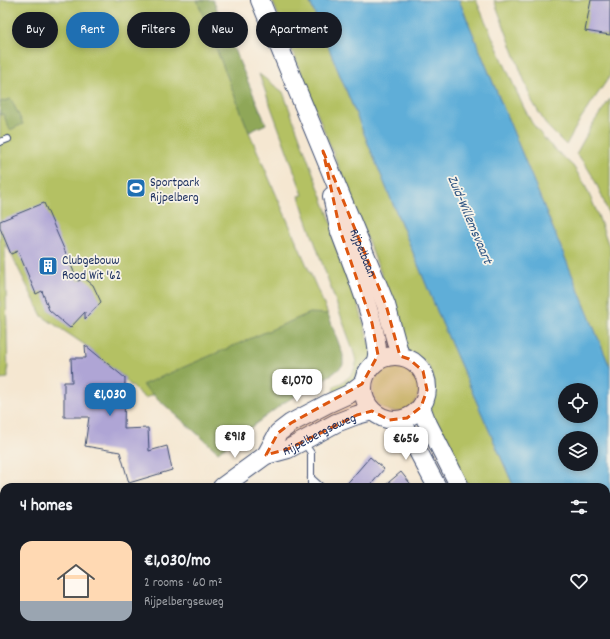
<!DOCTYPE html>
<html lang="en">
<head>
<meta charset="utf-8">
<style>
	body { margin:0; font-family:Dekko,sans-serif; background:#20242c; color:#f1f3f6; height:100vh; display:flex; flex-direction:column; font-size:15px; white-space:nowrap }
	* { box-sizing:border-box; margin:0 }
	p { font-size:13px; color:#9ea1a6 }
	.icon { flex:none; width:22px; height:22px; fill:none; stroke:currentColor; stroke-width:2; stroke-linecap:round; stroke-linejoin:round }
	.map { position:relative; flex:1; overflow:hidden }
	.drawer { position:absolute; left:0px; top:483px; width:610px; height:156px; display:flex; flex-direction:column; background:#171b24; border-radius:12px 12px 0 0; box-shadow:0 2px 6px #0003 }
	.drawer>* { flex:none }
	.banner { position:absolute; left:12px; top:12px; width:400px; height:36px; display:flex; gap:8px }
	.fabs { position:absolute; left:558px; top:383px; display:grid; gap:8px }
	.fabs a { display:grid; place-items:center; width:40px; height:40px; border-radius:50%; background:#171b24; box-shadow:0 2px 6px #0003; font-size:20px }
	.price { position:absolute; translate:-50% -34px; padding:0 9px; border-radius:8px; background:#fff; color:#222; font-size:13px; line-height:26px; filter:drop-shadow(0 1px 2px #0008) }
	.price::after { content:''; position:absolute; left:50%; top:24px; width:12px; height:9px; margin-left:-6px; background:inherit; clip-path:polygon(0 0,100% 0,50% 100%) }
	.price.selected { background:#1f6fb2; color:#fff }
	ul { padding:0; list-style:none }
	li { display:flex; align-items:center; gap:12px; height:100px; padding:0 20px }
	li span { display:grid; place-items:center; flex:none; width:112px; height:80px; border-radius:12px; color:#555 }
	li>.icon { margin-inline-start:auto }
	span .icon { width:48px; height:48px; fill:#fffc; stroke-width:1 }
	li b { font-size:17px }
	h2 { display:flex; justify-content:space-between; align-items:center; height:48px; padding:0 20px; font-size:17px }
	.pill { padding:0 14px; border-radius:18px; background:#171b24; box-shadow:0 2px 6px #0003; font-size:14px; line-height:36px }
	.pill.selected { background:#1f6fb2; color:#fff }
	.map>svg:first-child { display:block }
	.green { fill:#b4c163; stroke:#687860 }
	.forest { fill:#8fa759; stroke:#556b5c }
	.water { fill:#5eaed8; stroke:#3c6e9b; fill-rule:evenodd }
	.building { fill:#afa5d5 }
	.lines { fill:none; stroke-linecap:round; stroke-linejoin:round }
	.lane-casing { stroke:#3c4b6f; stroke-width:8 }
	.secondary-casing { stroke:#3c4b6f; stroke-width:20 }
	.lane { stroke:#fff; stroke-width:6 }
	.secondary { stroke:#fff; stroke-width:18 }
	.marked { fill:#de5710; fill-opacity:0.2; stroke:#de5710; stroke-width:3; stroke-dasharray:8 5; stroke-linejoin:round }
	.labels { text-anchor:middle; stroke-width:3.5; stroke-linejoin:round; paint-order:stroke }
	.poi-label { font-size:13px; fill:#1b2f5e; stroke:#f7f3e8; text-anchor:start }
	.street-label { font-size:13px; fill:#1b2f5e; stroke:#f7f3e8 }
	.water-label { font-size:14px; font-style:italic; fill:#2f5583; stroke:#f7f3e8 }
</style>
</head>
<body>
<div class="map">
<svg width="610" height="639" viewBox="0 0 610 639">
	<rect width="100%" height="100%" fill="#f7f3e8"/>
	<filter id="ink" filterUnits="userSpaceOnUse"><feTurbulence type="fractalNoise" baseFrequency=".025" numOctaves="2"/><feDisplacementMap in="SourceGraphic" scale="8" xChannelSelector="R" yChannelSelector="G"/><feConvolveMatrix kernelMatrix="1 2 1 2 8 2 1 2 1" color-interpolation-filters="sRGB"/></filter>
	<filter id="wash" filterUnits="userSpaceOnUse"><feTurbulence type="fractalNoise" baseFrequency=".012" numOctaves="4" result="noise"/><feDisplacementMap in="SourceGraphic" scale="16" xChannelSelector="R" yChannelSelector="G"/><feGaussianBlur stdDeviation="0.9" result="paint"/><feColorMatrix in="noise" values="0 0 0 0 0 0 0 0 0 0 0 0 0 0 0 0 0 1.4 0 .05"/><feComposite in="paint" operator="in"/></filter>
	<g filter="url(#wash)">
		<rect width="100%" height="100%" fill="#f5e7d1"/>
		<!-- green -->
		<g class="green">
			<polygon points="0,0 202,0 249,132 328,314 319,325 145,398 125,380 125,378 85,345 42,316 6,244 5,244 8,378 0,379"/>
			<path d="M272 0H309L442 323 514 487H468L429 409C438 395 436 374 425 362 420 357 411 355 407 350 403 344 398 319 396 311Z"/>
			<polygon points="459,0 476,0 523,106 532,123 548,143 573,166 584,183 596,210 610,249 610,367"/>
			<polygon points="494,0 498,2 510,0 596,0 591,32 610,36 610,76 581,118 566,145 547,126 532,101"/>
			<path d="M259 74 283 92 349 270 373 357C366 364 361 370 358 380L333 396 334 386C343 383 356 374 356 363 356 359 354 354 353 350L304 212 299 196 303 195Z"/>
			<path d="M610 99V218C602 196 593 170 576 154L592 125Z"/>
			<circle cx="396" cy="389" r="23"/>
			<polygon points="532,635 578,635 580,639 534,639"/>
		</g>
		<!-- forest -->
		<g class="forest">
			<polygon points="197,0 213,0 266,124 249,132"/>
			<polygon points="11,99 23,124 10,130 3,114 0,115 0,102"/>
			<polygon points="310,313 328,314 343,355 343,365 334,373 285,402 218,452 142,385"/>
		</g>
		<!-- water -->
		<path class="water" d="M309 0H459L610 367V639H580L578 635H606V487H514L442 323ZM565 390H591V416H565ZM565 438H591V464H565Z"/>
		<g id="blocks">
			<!-- building -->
			<g class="building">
				<polygon points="591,0 610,0 610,35 585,31"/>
				<polygon points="44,203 78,281 84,278 93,285 101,302 85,319 85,312 70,328 49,310 42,291 36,294 18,251 11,254 0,228 0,221"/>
				<polygon points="85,345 125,378 124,429 148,428 149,451 167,446 172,470 129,483 120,452 85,446 89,417 64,417 64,382 72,382 71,358 86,358"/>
				<polygon points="370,457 384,469 369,487 344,487"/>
				<polygon points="401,472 413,487 383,487"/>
			</g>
		</g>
	</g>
	<g filter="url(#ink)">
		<use href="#blocks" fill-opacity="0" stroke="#3c4b6f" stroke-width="1"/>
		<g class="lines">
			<defs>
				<g id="lane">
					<polyline points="0,142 8,139"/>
					<polyline points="304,443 311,453 311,487"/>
					<polyline points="311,478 321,487"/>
				</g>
				<g id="secondary">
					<path id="s1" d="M260 0 386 305 400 356"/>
					<path d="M332 196C335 208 337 221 340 232 349 257 384 339 376 360"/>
					<circle cx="395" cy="388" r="32"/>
					<polyline points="421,407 426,420 460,487"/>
					<polyline points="399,420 410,436 437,487"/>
					<polyline points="266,455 278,433 291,423 327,404 349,394 362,384"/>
					<path id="s2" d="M222 487 266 455 288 449 336 423 357 415 372 411"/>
					<polyline points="0,585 4,584"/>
					<polyline points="519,635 522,639"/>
				</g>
			</defs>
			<!-- lane casing -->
			<use href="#lane" class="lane-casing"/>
			<!-- secondary casing -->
			<use href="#secondary" class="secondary-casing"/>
			<!-- lane -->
			<use href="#lane" class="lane"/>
			<!-- secondary -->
			<use href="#secondary" class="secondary"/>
		</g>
	</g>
	<!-- marked area -->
	<path class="marked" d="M323 151 386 305 400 356 409 359 423 371 427 390 421 407 407 418 389 420 372 411 357 415 288 449 266 455 278 433 291 423 362 384 378 355 372 323 340 230Z"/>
	<!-- icons -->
	<defs>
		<symbol id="stadium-square" viewBox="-11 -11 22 22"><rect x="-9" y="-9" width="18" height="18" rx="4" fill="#1f6fb2" stroke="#f7f3e8"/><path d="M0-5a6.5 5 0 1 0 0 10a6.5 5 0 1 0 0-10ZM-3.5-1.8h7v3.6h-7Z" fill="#fff"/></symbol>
		<symbol id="building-square" viewBox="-11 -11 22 22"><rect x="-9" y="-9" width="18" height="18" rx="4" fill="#1f6fb2" stroke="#f7f3e8"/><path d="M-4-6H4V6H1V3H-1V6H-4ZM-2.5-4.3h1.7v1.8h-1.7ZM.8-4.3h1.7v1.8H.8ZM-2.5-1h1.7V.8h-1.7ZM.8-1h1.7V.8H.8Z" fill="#fff"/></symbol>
	</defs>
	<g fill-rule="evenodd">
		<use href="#stadium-square" x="125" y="177" width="22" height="22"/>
		<use href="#building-square" x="37" y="255" width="22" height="22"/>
	</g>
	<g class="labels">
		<!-- poi labels -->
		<g class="poi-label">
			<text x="150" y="186">Sportpark<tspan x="150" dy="15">Rijpelberg</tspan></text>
			<text x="62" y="264">Clubgebouw<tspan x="62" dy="15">Rood Wit '62</tspan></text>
		</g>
		<!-- street labels -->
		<g class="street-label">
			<text dy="5" stroke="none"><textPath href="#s1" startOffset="273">Rijpelbaan</textPath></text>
			<text dy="5" stroke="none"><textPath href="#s2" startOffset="112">Rijpelbergseweg</textPath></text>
		</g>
		<!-- water labels -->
		<g class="water-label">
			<text transform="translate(471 219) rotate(67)" y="5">Zuid-Willemsvaart</text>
		</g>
	</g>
</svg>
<div class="fabs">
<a><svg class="icon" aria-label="locate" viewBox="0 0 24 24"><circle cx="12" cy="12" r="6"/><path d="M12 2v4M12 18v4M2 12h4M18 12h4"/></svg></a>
<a><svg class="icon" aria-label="layers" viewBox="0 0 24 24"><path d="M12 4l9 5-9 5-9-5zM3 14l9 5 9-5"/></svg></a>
</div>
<b class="price" style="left:297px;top:403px">€1,070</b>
<b class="price selected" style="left:110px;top:417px">€1,030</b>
<b class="price" style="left:235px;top:459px">€918</b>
<b class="price" style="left:406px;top:461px">€656</b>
<div class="banner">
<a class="pill">Buy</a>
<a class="pill selected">Rent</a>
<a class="pill">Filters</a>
<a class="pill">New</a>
<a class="pill">Apartment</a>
</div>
<section class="drawer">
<h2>4 homes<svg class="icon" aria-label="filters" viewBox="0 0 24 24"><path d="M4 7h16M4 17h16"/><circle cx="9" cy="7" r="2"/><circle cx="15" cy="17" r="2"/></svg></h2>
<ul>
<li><span style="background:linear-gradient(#ffd9b3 75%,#9aa5b1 0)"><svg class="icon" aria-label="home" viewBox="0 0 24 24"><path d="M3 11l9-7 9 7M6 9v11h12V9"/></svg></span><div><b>€1,030/mo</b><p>2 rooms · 60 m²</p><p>Rijpelbergseweg</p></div><svg class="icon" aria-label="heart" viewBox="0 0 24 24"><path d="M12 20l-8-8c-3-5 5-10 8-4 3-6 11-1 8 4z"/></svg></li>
</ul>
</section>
</div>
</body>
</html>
